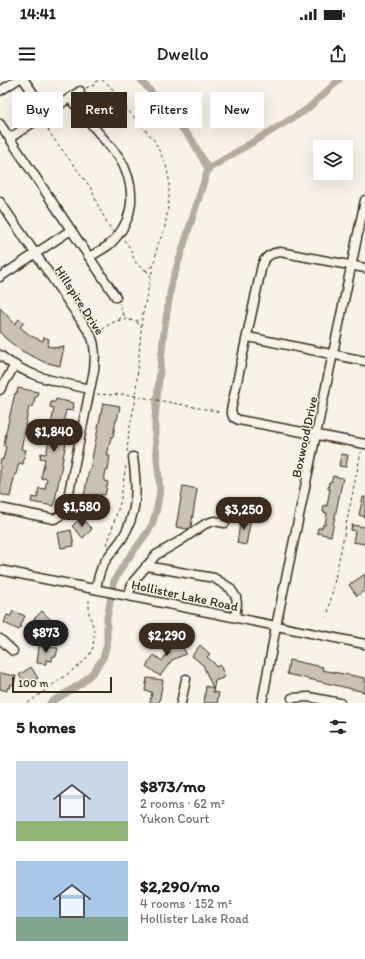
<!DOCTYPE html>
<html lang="en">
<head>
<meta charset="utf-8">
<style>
	body { margin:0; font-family:Itim,sans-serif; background:#f2f2f2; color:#202124; height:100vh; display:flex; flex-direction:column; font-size:15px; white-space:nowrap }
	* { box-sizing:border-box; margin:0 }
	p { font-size:13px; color:#757577 }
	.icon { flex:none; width:22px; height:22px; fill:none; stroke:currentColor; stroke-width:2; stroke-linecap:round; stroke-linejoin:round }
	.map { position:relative; height:623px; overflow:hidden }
	.details { display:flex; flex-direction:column; background:#fff; flex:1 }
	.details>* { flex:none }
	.guide { position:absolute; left:12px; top:12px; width:341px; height:36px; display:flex; gap:8px }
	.controls { position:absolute; left:313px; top:60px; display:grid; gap:8px }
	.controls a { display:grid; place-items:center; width:40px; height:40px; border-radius:0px; background:#fff; box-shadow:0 4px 16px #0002; font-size:20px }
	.scale { position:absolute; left:12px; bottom:10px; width:100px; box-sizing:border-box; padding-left:4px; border:2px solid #3b2a1e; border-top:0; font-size:11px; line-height:14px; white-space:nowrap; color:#3b2a1e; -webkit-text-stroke:3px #f7f3e8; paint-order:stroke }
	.price { position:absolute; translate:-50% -34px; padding:0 9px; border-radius:14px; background:#3b2a1e; color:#fff; font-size:13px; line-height:26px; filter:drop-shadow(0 1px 2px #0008) }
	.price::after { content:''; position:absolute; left:50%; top:24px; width:12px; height:9px; margin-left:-6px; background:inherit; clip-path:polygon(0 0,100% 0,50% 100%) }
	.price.active { background:#222; color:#fff }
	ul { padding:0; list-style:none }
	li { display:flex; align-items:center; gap:12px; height:100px; padding:0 16px }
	li span { display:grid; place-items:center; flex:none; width:112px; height:80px; border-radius:0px; color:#555 }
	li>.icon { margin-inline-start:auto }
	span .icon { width:48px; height:48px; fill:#fffc; stroke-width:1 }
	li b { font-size:17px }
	h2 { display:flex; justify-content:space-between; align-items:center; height:48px; padding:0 16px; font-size:17px }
	.tag { padding:0 14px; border-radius:0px; background:#fff; box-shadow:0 4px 16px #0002; font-size:14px; line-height:36px }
	.tag.active { background:#3b2a1e; color:#fff }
	.status { display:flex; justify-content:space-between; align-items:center; height:28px; padding:0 20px; background:#fff; direction:ltr }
	.status svg { height:11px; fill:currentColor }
	header { display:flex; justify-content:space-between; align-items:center; height:52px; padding:0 16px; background:#fff; font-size:18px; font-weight:600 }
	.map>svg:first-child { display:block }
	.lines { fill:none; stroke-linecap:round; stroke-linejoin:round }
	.canal { stroke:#b4aca0; stroke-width:7 }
	.building { fill:#c8c1b6; stroke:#3b2a1e }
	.minor-casing { stroke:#3b2a1e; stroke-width:11 }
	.path { stroke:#3b2a1e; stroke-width:1; stroke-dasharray:3 3; stroke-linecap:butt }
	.minor { stroke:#f7f3e8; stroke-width:8 }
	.labels { text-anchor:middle; stroke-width:3; stroke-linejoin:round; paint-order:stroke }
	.street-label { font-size:13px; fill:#3b2a1e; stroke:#f7f3e8 }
</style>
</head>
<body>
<div class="status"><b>14:41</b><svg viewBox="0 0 49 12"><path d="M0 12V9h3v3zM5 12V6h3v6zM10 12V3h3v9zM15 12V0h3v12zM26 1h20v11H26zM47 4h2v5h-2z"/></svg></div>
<header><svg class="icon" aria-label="menu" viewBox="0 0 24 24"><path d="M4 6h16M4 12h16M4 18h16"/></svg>Dwello<svg class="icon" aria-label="share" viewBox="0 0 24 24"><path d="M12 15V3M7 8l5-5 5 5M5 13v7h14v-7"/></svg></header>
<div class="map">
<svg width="365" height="623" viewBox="0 0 365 623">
	<rect width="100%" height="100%" fill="#f7f3e8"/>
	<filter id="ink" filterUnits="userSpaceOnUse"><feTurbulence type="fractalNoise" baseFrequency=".025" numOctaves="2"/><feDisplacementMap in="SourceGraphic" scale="8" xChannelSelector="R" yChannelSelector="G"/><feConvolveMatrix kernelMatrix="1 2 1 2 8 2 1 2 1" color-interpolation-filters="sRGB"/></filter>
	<g filter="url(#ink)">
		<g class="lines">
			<!-- canal -->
			<g class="canal">
				<polyline points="141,0 192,60 208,89"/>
				<polyline points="50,623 82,603 94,591 103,578 107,564 107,538 114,501 122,487 147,453 152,445 157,428 160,410 155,356 155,338 164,251 172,202 208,89 306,30 339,0"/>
			</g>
		</g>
		<!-- building -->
		<g class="building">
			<polygon points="0,228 15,244 19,239 24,243 20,247 31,256 43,261 44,257 49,259 47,266 59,268 59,266 64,267 60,286 44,282 22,271 5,258 0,252"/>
			<polygon points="18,308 38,312 37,317 35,317 33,327 29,327 25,346 30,347 29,352 25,351 21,369 26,370 24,377 23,384 19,383 16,394 15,394 10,417 0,414 0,384 1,379 3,380 6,367 4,366 6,352 15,313 17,313"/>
			<polygon points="56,319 74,323 73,331 66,330 64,340 70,341 54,426 31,422 32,417 37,418 39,408 45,409 47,399 41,398 45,379 40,378 41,373 46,374 50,357 44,356 45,351 50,352 54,328 50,327 51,322 55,322"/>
			<polygon points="103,323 120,326 117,340 116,340 113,357 111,357 107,376 110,376 108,391 106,390 104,401 108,402 105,415 101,414 98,430 101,430 100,436 81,433 89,389 90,389"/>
			<polygon points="341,374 348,375 346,387 339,386"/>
			<polygon points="333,396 343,398 331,456 317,453 318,448 322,448 323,444 325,445 327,433 323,432 324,425 327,426 330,409 328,409 329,402 331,402"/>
			<polygon points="183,406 197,409 191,447 188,449 176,447"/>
			<polygon points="363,417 365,417 365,437 359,435"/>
			<polygon points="241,437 251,439 246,465 237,463"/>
			<polygon points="81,438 92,449 83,458 72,446"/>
			<polygon points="352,445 365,447 365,464 353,462 355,451 351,450"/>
			<polygon points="71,450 74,466 61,468 58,453"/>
			<polygon points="365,494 365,510 357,516 349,505"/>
			<polygon points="13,531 25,536 19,550 4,543 7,535 11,536"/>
			<polygon points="42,531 55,544 51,548 55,552 46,562 29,544"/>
			<polygon points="179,558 186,574 172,580 160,596 146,586 154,575 162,581 166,575 170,573 166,563"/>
			<polygon points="200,565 210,574 207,577 214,583 216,587 220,585 225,597 215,601 213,612 219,613 217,623 204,623 206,606 213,608 203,585 192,576"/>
			<polygon points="39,566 58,568 56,576 53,576 52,581 46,580 46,584 37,583"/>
			<polygon points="289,580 323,587 322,590 365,598 365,612 287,594"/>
			<polygon points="31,587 38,598 26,606 19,595"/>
			<polygon points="0,593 16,596 14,605 11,604 10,608 8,607 7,611 0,609"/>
			<polygon points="147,598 163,600 159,623 150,623 152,612 145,611"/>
		</g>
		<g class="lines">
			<defs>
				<g id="minor">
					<polyline points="24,0 47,33"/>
					<polyline points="0,11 17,0"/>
					<path d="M70 19 119 77C137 107 136 139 110 164 104 169 96 173 89 177"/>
					<polyline points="0,44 116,217"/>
					<polyline points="10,58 80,11"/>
					<path d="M0 122 91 255C96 267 95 277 94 290L67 422C65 430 63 436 54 439L0 428"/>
					<path d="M365 188 280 172C271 173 265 176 262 185L231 330 233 337 239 340 365 364"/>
					<polyline points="0,197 71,150"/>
					<polyline points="248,257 365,281"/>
					<path d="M0 275C26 297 58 302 90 309"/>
					<polyline points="0,310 15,285"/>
					<polyline points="146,486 214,498 230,508 236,517 237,524 235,537"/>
					<polyline points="0,490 365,564"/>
					<path d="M96 508C98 500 99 492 103 485 108 475 117 467 123 457 138 432 137 406 133 377"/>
					<polyline points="128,515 133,502 156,475 180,461 205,444 214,441 225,443"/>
					<polyline points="0,559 13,571"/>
					<polyline points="292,618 309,617 340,623"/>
					<polyline points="181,623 186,599"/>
					<polyline points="262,623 276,546 365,120"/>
				</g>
			</defs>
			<!-- minor casing -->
			<use href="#minor" class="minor-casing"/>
			<!-- path -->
			<g class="path">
				<polyline points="102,0 110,6 127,29 154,60 166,85 169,99 169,117 167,135 164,151 158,164 142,238 135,323 129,351 127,372"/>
				<polyline points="86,8 94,5 98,0"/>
				<polyline points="45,44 51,55 91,108 99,128 112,151"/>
				<path d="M124 160C135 171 130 184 146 190L153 185"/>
				<polyline points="146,190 150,196"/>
				<polyline points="123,234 127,239"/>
				<polyline points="119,240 123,233 119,223"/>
				<polyline points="137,242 141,247"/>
				<path d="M98 254C104 247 114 240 123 240 128 239 132 241 137 241L141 239"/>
				<polyline points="97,314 112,315 125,314 221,332"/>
				<polyline points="107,465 120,423 126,385"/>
				<polyline points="327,538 361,372"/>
				<polyline points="28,623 81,584 90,574 93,567 94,559 94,550 89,533 89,520"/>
			</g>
			<!-- minor -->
			<use href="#minor" class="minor"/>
		</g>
	</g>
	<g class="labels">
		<!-- street labels -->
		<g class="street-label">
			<text transform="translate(80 220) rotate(57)" y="5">Hillspire Drive</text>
			<text transform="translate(304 357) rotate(-78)" y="5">Boxwood Drive</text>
			<text transform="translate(185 515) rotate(12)" y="5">Hollister Lake Road</text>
		</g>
	</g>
</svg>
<div class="controls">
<a><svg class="icon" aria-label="layers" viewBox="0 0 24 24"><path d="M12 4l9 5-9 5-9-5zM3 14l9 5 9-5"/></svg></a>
</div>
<div class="scale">100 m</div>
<b class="price" style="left:54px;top:373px">$1,840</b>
<b class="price" style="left:82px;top:448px">$1,580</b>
<b class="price" style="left:244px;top:451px">$3,250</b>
<b class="price active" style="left:46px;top:574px">$873</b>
<b class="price" style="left:167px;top:577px">$2,290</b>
<div class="guide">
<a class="tag">Buy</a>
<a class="tag active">Rent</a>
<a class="tag">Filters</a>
<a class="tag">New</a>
</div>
</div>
<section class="details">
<h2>5 homes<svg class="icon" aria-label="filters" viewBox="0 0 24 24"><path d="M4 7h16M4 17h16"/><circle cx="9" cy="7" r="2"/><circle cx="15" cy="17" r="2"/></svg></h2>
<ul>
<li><span style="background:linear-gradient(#c9d6e8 75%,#8fb573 0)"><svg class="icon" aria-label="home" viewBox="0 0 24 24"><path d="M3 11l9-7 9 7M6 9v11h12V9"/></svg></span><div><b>$873/mo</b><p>2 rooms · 62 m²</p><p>Yukon Court</p></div></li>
<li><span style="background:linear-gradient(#a9c7e8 70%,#7fa58c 0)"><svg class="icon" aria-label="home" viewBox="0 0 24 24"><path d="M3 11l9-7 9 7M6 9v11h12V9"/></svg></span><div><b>$2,290/mo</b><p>4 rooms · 152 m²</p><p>Hollister Lake Road</p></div></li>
</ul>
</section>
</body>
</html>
